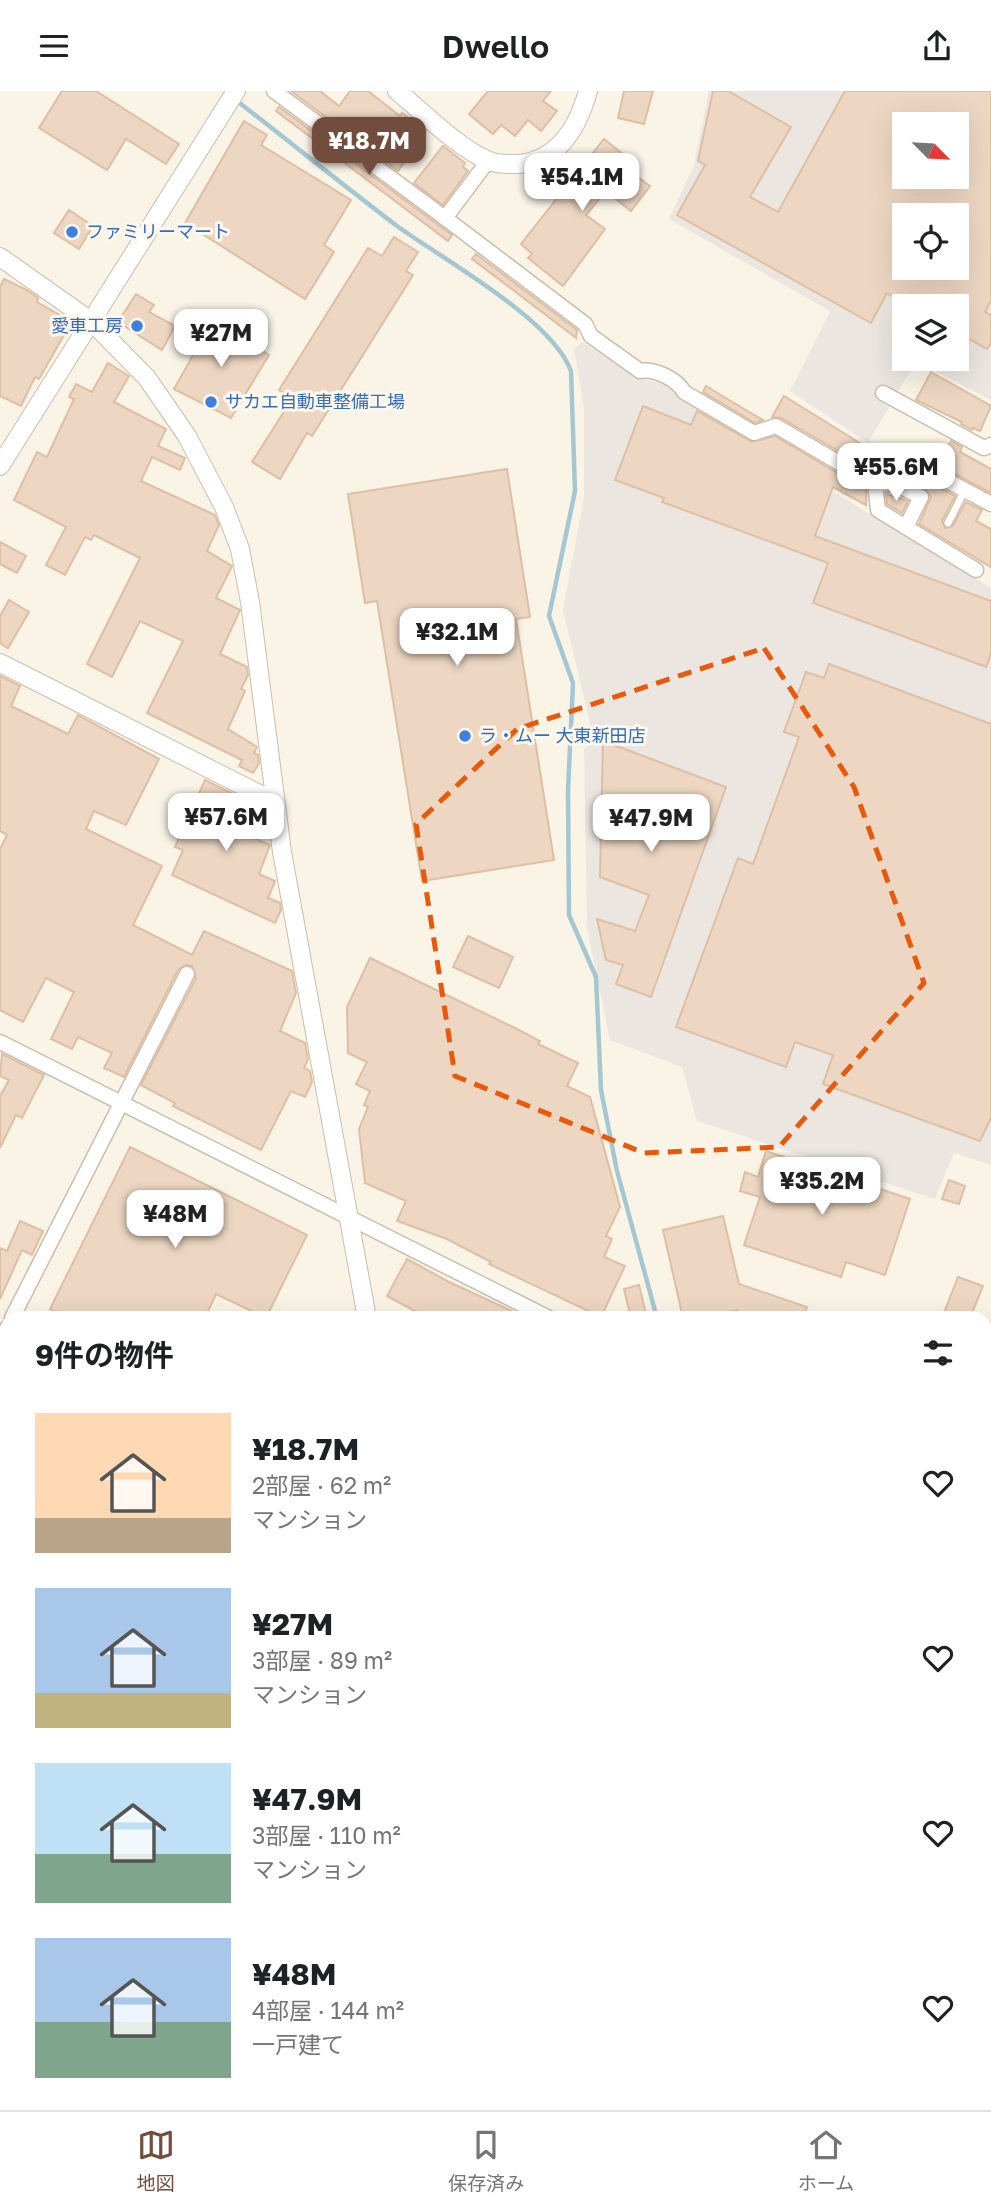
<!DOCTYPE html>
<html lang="ja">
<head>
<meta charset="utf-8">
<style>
	body { margin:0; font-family:"Golos Text","Noto Sans JP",sans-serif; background:#f6f6f6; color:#202124; height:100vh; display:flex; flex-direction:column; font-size:26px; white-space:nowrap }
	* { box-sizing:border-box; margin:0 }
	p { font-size:23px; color:#757577 }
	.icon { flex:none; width:38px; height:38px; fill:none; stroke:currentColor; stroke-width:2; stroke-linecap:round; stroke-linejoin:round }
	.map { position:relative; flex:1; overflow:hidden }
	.drawer { position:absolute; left:0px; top:1220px; width:992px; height:800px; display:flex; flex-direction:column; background:#fff; border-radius:21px 21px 0 0; box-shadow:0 7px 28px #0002 }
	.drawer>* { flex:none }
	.needle { width:46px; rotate:114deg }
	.controls { position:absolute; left:892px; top:21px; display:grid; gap:14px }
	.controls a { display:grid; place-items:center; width:77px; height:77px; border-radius:0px; background:#fff; box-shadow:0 7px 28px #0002; font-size:35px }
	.price { position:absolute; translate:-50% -60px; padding:0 16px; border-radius:14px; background:#fff; color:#222; font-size:23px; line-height:46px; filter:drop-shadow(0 2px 4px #0008) }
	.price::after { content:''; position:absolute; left:50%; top:42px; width:21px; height:16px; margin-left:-10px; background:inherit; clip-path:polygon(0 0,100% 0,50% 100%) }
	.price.selected { background:#724c3c; color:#fff }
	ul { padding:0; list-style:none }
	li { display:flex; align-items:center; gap:21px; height:175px; padding:0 35px }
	li span { display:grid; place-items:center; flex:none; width:196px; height:140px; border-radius:0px; color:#555 }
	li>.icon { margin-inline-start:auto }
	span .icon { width:84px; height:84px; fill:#fffc; stroke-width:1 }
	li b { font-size:30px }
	h2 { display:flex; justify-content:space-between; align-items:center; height:84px; padding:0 35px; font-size:30px }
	header { display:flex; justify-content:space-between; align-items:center; height:91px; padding:0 35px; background:#fff; font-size:32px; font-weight:600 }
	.tabs { display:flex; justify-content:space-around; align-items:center; height:98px; border-top:2px solid #e0e0e0; background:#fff; font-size:19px; color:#757577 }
	.tabs a { display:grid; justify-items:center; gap:4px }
	.tabs .selected { color:#724c3c }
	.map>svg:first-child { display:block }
	.industrial { fill:#ebe6e0; fill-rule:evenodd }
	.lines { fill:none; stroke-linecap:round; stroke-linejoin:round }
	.stream { stroke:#a5c7d2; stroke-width:4.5 }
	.building { fill:#edd7c2; stroke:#ddbfa4; stroke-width:2; fill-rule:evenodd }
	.service-casing { stroke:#cbbdae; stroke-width:10 }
	.minor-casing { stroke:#cbbdae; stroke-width:17 }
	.tertiary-casing { stroke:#cbbdae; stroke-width:20 }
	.path { stroke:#d1baa5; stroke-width:2.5; stroke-dasharray:2 5; stroke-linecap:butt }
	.service { stroke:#fff; stroke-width:7 }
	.minor { stroke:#fff; stroke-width:14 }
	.tertiary { stroke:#fff; stroke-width:18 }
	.marked { fill:none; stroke:#e8590c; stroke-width:5; stroke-dasharray:14 9; stroke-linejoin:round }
	.shop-dot { fill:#3f7fe0; stroke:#fdf8ed; stroke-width:2.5 }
	.labels { text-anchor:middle; stroke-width:6; stroke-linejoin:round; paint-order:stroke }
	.shop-label { font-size:18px; fill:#366cbe; stroke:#fdf8ed; text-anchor:start }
</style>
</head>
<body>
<header><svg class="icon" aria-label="menu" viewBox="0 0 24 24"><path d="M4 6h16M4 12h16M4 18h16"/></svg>Dwello<svg class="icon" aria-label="share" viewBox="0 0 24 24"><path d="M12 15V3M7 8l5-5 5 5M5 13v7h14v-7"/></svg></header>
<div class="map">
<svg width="991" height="2019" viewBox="0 0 991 2019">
	<rect width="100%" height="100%" fill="#faf4e7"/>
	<!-- industrial -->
	<g class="industrial">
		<path d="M709 0H991V309L916 270 868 352 790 300 830 220 669 128 694 74ZM905 33H957V86H905ZM905 124H957V177H905ZM905 215H957V268H905Z"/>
		<polygon points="582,251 643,288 670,295 680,307 991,497 991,1074 954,1062 935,1108 697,1030 682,976 610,949 587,837 584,658 594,648 563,519 584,407 584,318 574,258"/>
	</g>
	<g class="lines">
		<!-- stream -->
		<g class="stream">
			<path d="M237 10C290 51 343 94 397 135 444 169 552 228 571 280L575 400 549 525 573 592 568 699 569 824 596 886 601 999 617 1080 657 1227"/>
			<polyline points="985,1462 991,1465"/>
		</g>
	</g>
	<!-- building -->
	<g class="building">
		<polygon points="62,0 96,0 179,53 166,73 126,48 107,79 39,37"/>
		<polygon points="291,0 320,0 339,15 350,0 368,0 400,25 402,22 426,40 398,80"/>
		<polygon points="488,0 551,0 543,10 557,20 541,40 528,29 515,45 501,34 493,43 469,23"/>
		<polygon points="624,0 653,0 644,33 618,27"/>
		<path d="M713 0H728L791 36 750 106 778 121 845 0H991V209L985 221 991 224V252L987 258 957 241V215H910L887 202 871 232 677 124 705 74 698 70ZM905 33H957V86H905ZM905 124H957V177H905Z"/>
		<polygon points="279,16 452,144 448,150 276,20"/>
		<polygon points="244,30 267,44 261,54 351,109 324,154 334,161 305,208 185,132"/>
		<polygon points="604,48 630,69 624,76 650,95 631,120 606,100 586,124 605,138 563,195 528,167 532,163 521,153"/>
		<polygon points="443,55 465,72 463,76 468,80 443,114 414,92"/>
		<polygon points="69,119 93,135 79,158 54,142"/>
		<polygon points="394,146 418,161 406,180 413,184 312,345 307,342 280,388 252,371 292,308 279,299 368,157 382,165"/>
		<polygon points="476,163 577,239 576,247 472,168"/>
		<polygon points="4,188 27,199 38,207 37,211 63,226 68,237 39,288 35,286 21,315 0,305 0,196"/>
		<polygon points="136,203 154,214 149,221 175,235 162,259 118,231"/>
		<polygon points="205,224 269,264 231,327 174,298 206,241 198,237"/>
		<polygon points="108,272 129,285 114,311 166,338 158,355 185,367 180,379 152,366 141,390 215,424 219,434 207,460 232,475 216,507 240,519 220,563 247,576 248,584 241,598 245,600 228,638 257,656 254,662 258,664 259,672 253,682 239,675 242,669 147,622 183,550 140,530 112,586 87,573 140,467 94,444 91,449 85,446 65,484 46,474 66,436 14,409 37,361 47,366 74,308 69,306 76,293 92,301"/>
		<polygon points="931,281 991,315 980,340 973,337 972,339 961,333 962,331 916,309"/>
		<polygon points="706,295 744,318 763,329 755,332 703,301"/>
		<polygon points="784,305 892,372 955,405 942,430 945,437 953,435 966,411 982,419 976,430 991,438 991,476 919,433 931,406 925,397 899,384 878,383 781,327 772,326"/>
		<polygon points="643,315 691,334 697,320 752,351 775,345 866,399 866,414 833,396 815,445 991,510 991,563 986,576 813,512 828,472 662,411 664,407 615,389"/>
		<polygon points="951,350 962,356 960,361 991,378 991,402 938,374"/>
		<polygon points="507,378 530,526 516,528 554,769 422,790 377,510 365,512 348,403"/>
		<polygon points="886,403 908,410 902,422 887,413"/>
		<polygon points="0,451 26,465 17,482 0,473"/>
		<polygon points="9,509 29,521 8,557 0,552 0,525"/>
		<polygon points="829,573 991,633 991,1027 980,1050 823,993 833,964 795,951 786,976 676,936 738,767 753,773 799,646 784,641 806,581 824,587"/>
		<polygon points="0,585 20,595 11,615 68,643 78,624 159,668 126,734 94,720 86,738 162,775 133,834 192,864 204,840 292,880 296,902 280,940 305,952 308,968 304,977 310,980 312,991 305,1006 291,1000 261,1059 173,1015 175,1012 141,994 196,887 192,875 186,874 178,879 124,986 104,977 112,962 78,946 72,958 51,948 74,901 46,887 23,931 0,919 0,758 7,744 0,740"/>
		<polygon points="603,650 726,696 651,906 616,893 623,874 606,869 597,828 635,840 649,804 600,786"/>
		<polygon points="205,689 257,715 244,743 270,754 259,783 275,790 268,807 280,812 281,819 275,832 172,784 183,759 175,756"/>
		<polygon points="468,845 513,866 499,897 453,876"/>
		<polygon points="370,867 515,937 540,950 538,953 578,972 567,995 590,1006 620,1116 606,1145 612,1148 604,1166 625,1175 601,1226 489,1173 491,1171 447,1148 397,1130 406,1110 365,1092 359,1038 368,1016 364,1014 370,1000 356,993 367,971 348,962 347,916"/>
		<polygon points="2,963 44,984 22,1027 16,1024 0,1057 0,1005 9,989 0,985"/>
		<polygon points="130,1056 307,1144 266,1227 216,1203 205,1227 68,1227 50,1218"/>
		<polygon points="766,1060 910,1108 885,1184 846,1171 841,1186 744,1154 760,1106 740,1100 745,1081 758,1086"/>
		<polygon points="949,1089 965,1095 959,1113 942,1108"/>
		<polygon points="723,1125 739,1193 807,1216 803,1227 738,1227 737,1219 704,1227 683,1227 663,1139"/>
		<polygon points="20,1130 43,1140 32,1164 22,1159 0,1208 0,1157 7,1160"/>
		<polygon points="407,1168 449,1191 527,1227 428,1227 387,1205"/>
		<polygon points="958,1186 983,1195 970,1227 942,1227"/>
		<polygon points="639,1194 647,1227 631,1227 624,1198"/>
	</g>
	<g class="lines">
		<defs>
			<g id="service">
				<polyline points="948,432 965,399"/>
				<polyline points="985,1791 991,1793"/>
				<polyline points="985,1931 991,1912"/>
			</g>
			<g id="minor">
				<polyline points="274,0 445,127 488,70"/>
				<path d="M445 127 585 233 591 245 640 280C654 277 677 288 684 301L754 342 776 335 875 393 878 419 976 479"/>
				<polyline points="883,302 984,357 991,354"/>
				<polyline points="933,382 991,413"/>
				<polyline points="875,393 895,393 921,406 906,436"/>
				<polyline points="0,951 549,1227"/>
				<polyline points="12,1227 187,883"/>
				<polyline points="0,1250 7,1237"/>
				<polyline points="985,1475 991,1478"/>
				<polyline points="0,1552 7,1556"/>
				<polyline points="985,1559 991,1561"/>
				<polyline points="762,2012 763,2019"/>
			</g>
			<g id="tertiary">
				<path d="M397 0C423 21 457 56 487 69 497 74 508 73 519 73 559 69 578 36 588 0"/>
				<polyline points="0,166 92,231 147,287 187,345 224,416 240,458 250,511 282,761 367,1227"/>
				<polyline points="0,375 236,0"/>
				<polyline points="0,572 275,711"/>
				<polyline points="985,1299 991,1284"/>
				<polyline points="912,2012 912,2019"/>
				<polyline points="320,2019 322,2012"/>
			</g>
		</defs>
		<!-- service casing -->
		<use href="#service" class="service-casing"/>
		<!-- minor casing -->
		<use href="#minor" class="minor-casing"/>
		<!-- tertiary casing -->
		<use href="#tertiary" class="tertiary-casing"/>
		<!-- path -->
		<polyline class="path" points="0,1841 7,1844"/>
		<!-- service -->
		<use href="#service" class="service"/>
		<!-- minor -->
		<use href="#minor" class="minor"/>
		<!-- tertiary -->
		<use href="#tertiary" class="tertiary"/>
	</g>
	<!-- marked area -->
	<path class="marked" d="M764 557 854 696 924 892 779 1056 644 1062 455 985 416 733 517 638Z"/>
	<!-- markers -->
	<g class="shop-dot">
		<circle cx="72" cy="141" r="7"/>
		<circle cx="137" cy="235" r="7"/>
		<circle cx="211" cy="311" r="7"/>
		<circle cx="465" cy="645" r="7"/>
	</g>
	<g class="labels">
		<!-- shop labels -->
		<g class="shop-label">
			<text x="86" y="147">ファミリーマート</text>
			<text x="123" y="241" text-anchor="end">愛車工房</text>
			<text x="225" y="317">サカエ自動車整備工場</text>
			<text x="479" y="651">ラ・ムー 大東新田店</text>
		</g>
	</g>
</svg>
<div class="controls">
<a><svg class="needle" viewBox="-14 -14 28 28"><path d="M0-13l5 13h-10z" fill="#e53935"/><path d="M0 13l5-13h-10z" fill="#757577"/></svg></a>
<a><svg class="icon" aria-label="locate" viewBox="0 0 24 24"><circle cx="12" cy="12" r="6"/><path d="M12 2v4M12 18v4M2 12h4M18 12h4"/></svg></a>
<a><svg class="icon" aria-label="layers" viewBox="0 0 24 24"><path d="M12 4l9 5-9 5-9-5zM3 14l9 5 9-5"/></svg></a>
</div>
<b class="price selected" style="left:369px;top:86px">¥18.7M</b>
<b class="price" style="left:582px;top:122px">¥54.1M</b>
<b class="price" style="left:221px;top:278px">¥27M</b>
<b class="price" style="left:896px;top:412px">¥55.6M</b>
<b class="price" style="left:457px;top:577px">¥32.1M</b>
<b class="price" style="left:226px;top:762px">¥57.6M</b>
<b class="price" style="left:651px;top:763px">¥47.9M</b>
<b class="price" style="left:822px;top:1126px">¥35.2M</b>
<b class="price" style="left:175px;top:1159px">¥48M</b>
<section class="drawer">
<h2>9件の物件<svg class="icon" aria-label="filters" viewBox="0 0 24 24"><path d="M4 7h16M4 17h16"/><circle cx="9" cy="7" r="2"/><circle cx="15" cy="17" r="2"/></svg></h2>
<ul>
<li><span style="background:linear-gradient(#ffd9b3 75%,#b9a48a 0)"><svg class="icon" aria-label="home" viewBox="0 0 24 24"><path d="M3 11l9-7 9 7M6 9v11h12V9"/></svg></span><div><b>¥18.7M</b><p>2部屋 · 62 m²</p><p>マンション</p></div><svg class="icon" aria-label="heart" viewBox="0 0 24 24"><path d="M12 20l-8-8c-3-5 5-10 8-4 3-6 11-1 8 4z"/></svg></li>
<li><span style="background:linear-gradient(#a9c7e8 75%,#c2b280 0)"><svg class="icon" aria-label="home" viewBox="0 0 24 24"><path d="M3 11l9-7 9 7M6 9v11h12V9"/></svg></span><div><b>¥27M</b><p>3部屋 · 89 m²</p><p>マンション</p></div><svg class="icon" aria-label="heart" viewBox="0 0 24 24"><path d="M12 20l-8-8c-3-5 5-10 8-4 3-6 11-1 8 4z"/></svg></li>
<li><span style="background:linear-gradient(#bfe0f5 65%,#7fa58c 0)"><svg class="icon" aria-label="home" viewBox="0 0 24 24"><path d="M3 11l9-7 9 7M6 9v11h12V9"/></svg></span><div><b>¥47.9M</b><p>3部屋 · 110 m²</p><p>マンション</p></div><svg class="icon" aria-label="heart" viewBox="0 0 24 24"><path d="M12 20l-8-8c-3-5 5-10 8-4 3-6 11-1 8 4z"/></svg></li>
<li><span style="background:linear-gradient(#a9c7e8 60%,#7fa58c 0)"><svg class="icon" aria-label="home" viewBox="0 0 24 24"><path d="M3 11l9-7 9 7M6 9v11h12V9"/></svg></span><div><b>¥48M</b><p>4部屋 · 144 m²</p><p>一戸建て</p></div><svg class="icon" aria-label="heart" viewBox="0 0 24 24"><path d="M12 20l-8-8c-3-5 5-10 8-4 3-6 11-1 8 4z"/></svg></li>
</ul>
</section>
</div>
<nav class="tabs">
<a class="selected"><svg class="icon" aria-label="map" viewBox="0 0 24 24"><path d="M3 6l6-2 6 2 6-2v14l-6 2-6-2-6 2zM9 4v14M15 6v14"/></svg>地図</a>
<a><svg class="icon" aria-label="saved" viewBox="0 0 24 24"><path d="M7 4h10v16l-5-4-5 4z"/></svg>保存済み</a>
<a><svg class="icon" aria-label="home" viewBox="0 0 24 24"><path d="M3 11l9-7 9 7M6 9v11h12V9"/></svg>ホーム</a>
</nav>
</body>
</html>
